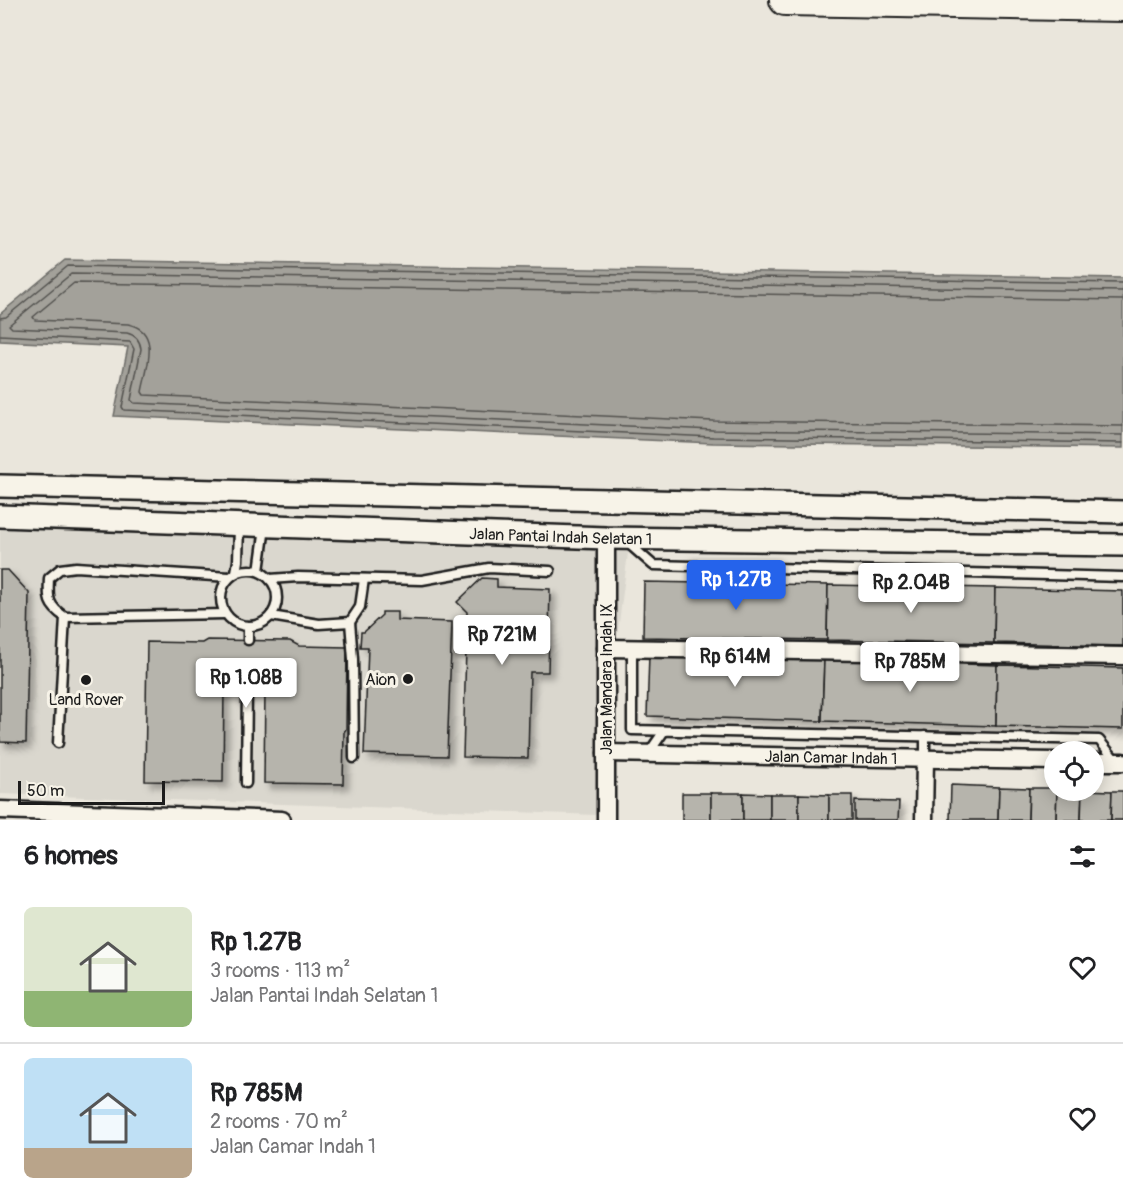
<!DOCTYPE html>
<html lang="en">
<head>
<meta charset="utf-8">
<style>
	body { margin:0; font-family:Pangolin,sans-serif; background:#f6f6f6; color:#202124; height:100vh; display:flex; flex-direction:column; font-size:22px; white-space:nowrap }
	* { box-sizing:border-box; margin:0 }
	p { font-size:20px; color:#757577 }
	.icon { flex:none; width:33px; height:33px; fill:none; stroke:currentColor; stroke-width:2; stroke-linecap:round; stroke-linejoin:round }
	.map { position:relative; height:820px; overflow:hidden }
	.side { display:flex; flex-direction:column; background:#fff; flex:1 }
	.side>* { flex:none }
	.controls { position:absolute; left:1044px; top:741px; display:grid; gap:12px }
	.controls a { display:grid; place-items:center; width:60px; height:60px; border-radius:50%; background:#fff; box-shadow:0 3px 15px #0003; font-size:30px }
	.scale { position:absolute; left:18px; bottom:15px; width:147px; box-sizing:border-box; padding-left:6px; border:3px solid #1c1c1c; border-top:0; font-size:16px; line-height:21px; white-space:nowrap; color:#1c1c1c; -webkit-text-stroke:4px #f7f3e8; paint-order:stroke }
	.price { position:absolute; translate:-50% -51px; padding:0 14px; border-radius:6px; background:#fff; color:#222; font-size:20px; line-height:39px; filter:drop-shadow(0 2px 3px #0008) }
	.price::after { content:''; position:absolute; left:50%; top:36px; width:18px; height:14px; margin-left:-9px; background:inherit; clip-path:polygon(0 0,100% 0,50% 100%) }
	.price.active { background:#2563eb; color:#fff }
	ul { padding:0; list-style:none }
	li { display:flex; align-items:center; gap:18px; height:150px; padding:0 24px }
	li+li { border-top:2px solid #e0e0e0 }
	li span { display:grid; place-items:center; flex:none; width:168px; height:120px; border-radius:9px; color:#555 }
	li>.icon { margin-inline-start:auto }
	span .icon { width:72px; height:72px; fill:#fffc; stroke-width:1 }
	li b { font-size:26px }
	h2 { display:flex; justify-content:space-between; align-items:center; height:72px; padding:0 24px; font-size:26px }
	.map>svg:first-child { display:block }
	.built { fill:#dad7ce }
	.water { fill:#a3a19a; stroke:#6d6c68; stroke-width:1.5 }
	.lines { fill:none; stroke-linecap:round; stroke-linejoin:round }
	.shore { stroke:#52514e; stroke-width:1.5 }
	.building { fill:#b6b4ac; stroke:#1c1c1c; stroke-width:1.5; filter:url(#shadow) }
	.service-casing { stroke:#1c1c1c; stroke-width:13 }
	.minor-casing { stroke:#1c1c1c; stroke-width:21 }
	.tertiary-casing { stroke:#1c1c1c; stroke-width:26 }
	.motorway-casing { stroke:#1c1c1c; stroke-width:34 }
	.service { stroke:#f7f3e8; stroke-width:8 }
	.minor { stroke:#f7f3e8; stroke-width:16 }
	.tertiary { stroke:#f7f3e8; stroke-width:21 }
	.motorway { stroke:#f7f3e8; stroke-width:30 }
	.poi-dot { fill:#1c1c1c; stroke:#f7f3e8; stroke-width:2 }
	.labels { text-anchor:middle; stroke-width:6; stroke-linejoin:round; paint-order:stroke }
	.street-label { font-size:16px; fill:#1c1c1c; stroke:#f7f3e8 }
	.poi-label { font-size:16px; fill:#1c1c1c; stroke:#f7f3e8; text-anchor:end }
</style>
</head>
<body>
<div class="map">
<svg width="1123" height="820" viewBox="0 0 1123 820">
	<defs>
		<filter id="shadow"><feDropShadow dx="5.5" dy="5.5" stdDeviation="3" flood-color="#0004"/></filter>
	</defs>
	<rect width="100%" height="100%" fill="#eae6dc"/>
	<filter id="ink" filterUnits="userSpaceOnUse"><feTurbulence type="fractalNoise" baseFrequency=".0167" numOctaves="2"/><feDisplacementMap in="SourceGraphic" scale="12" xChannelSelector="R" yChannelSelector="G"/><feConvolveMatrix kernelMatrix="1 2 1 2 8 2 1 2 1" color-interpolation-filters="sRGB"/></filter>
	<g filter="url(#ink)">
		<!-- built -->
		<polygon class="built" points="0,515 631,530 604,739 597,815 0,794"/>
		<!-- water -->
		<polygon class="water" points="65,260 1123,278 1123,448 713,443 114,416 128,347 0,341 0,314"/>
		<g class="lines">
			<!-- shore -->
			<g class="shore">
				<path d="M1123 291 71 274 9 325 12 328 127 333C136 335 140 340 141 349L131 400 134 403 713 430 1123 435"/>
				<path d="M1123 300 74 283 33 317 35 320 128 324C162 331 146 369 142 392L144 395 713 421 1123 426"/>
				<polyline points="0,318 6,317 68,266 1123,283"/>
				<polyline points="0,335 130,342 134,349 122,407 124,410 713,437 1123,443"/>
			</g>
		</g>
		<!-- building -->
		<g class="building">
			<polygon points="0,570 8,570 29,593 26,743 0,742"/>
			<polygon points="482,578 497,579 497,587 550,589 548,672 530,672 528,758 463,757 467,612 457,602"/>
			<polygon points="644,582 828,585 827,640 643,637"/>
			<polygon points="828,585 995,588 994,643 827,640"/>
			<polygon points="995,588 1123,591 1123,646 994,643"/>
			<polygon points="382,612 397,612 397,620 452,622 447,756 364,754 368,647 360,647 361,632 364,632 382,615"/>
			<polygon points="207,640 290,641 299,646 347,647 346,729 344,732 343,784 264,783 265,688 224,688 223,782 145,781 147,642 202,643"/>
			<polygon points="649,655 824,660 822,721 647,716"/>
			<polygon points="824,660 997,665 996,726 822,721"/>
			<polygon points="997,665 1123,668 1123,729 996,726"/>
			<polygon points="951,785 999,787 998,820 950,820"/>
			<polygon points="999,787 1029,788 1028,820 998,820"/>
			<polygon points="1029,788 1054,788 1054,790 1057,790 1056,820 1028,820"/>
			<polygon points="1057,790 1082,790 1081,820 1056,820"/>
			<polygon points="1082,790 1112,791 1111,820 1081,820"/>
			<polygon points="1112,791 1123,791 1123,820 1111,820"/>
			<rect x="682" y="793" width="29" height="27"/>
			<rect x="711" y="793" width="32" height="27"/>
			<polygon points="743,793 770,794 770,820 743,820"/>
			<rect x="770" y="794" width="29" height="26"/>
			<polygon points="799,794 829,795 829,820 799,820"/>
			<rect x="829" y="795" width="23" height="25"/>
			<polygon points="855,801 899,802 898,820 855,820"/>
		</g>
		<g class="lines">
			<defs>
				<g id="service">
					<polyline points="628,543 653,565 1123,577"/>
					<circle cx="249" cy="598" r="28"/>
					<polyline points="259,571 265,527"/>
					<polyline points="236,572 238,561 239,526"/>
					<polyline points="270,579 298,577 422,580 489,568 550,571"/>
					<path d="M225 614 65 617C47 605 48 598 49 578L60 569 76 567 229 577"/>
					<polyline points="271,616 319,624 350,622 360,607 364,579"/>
					<polyline points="350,622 353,659 354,758"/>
					<polyline points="248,626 248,640"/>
					<polyline points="632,648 632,730 1099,740 1117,762"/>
					<polyline points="925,736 925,759"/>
					<polyline points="58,743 65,617"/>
					<polyline points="648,754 664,731"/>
					<polyline points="246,783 247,688"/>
				</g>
				<g id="minor">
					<polyline points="606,538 606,820"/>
					<polyline points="606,648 1123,656"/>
					<path id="s1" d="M606 753 1054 761"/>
					<polyline points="1094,762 1123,762"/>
					<polyline points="0,810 282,820"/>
					<polyline points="924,820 925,759"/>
				</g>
				<g id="tertiary">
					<polyline points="0,486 1123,512"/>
					<path id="s2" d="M0 516 606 538 1123 545"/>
				</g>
				<polyline id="motorway" points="785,0 1123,6"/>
			</defs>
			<!-- service casing -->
			<use href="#service" class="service-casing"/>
			<!-- minor casing -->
			<use href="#minor" class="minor-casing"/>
			<!-- tertiary casing -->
			<use href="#tertiary" class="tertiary-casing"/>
			<!-- motorway casing -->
			<use href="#motorway" class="motorway-casing"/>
			<!-- service -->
			<use href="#service" class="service"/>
			<!-- minor -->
			<use href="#minor" class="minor"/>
			<!-- tertiary -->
			<use href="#tertiary" class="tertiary"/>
			<!-- motorway -->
			<use href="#motorway" class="motorway"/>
		</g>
	</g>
	<!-- markers -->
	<g class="poi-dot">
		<circle cx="408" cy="679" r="6"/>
		<circle cx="86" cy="680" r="6"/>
	</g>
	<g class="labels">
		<!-- street labels -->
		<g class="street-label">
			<text dy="6" stroke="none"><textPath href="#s2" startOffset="561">Jalan Pantai Indah Selatan 1</textPath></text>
			<text transform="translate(606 679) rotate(-90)" y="6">Jalan Mandara Indah IX</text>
			<text dy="6" stroke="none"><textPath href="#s1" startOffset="225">Jalan Camar Indah 1</textPath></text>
		</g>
		<!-- poi labels -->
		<g class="poi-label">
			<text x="396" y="685">Aion</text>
			<text x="86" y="705" text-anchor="middle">Land Rover</text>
		</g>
	</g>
</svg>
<div class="controls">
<a><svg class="icon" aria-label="locate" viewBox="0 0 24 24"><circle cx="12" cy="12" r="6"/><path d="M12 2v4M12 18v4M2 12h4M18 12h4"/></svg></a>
</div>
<div class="scale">50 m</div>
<b class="price active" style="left:736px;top:611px">Rp 1.27B</b>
<b class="price" style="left:911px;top:614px">Rp 2.04B</b>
<b class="price" style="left:502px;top:666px">Rp 721M</b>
<b class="price" style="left:735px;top:688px">Rp 614M</b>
<b class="price" style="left:910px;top:693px">Rp 785M</b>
<b class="price" style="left:246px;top:709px">Rp 1.08B</b>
</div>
<section class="side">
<h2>6 homes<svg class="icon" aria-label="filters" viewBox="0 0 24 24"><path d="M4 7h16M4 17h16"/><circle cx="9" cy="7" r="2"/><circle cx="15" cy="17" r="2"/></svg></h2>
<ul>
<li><span style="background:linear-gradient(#dfe7d0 70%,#8fb573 0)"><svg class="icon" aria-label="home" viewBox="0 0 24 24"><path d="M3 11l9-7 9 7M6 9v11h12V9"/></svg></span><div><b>Rp 1.27B</b><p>3 rooms · 113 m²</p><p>Jalan Pantai Indah Selatan 1</p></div><svg class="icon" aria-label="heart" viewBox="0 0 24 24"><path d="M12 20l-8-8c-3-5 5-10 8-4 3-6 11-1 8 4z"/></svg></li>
<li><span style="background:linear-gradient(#bfe0f5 75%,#b9a48a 0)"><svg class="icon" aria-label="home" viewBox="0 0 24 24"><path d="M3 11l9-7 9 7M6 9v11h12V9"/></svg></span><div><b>Rp 785M</b><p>2 rooms · 70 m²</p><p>Jalan Camar Indah 1</p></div><svg class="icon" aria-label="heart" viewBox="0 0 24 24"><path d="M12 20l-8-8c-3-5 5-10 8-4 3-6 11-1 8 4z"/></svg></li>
</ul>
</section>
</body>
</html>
